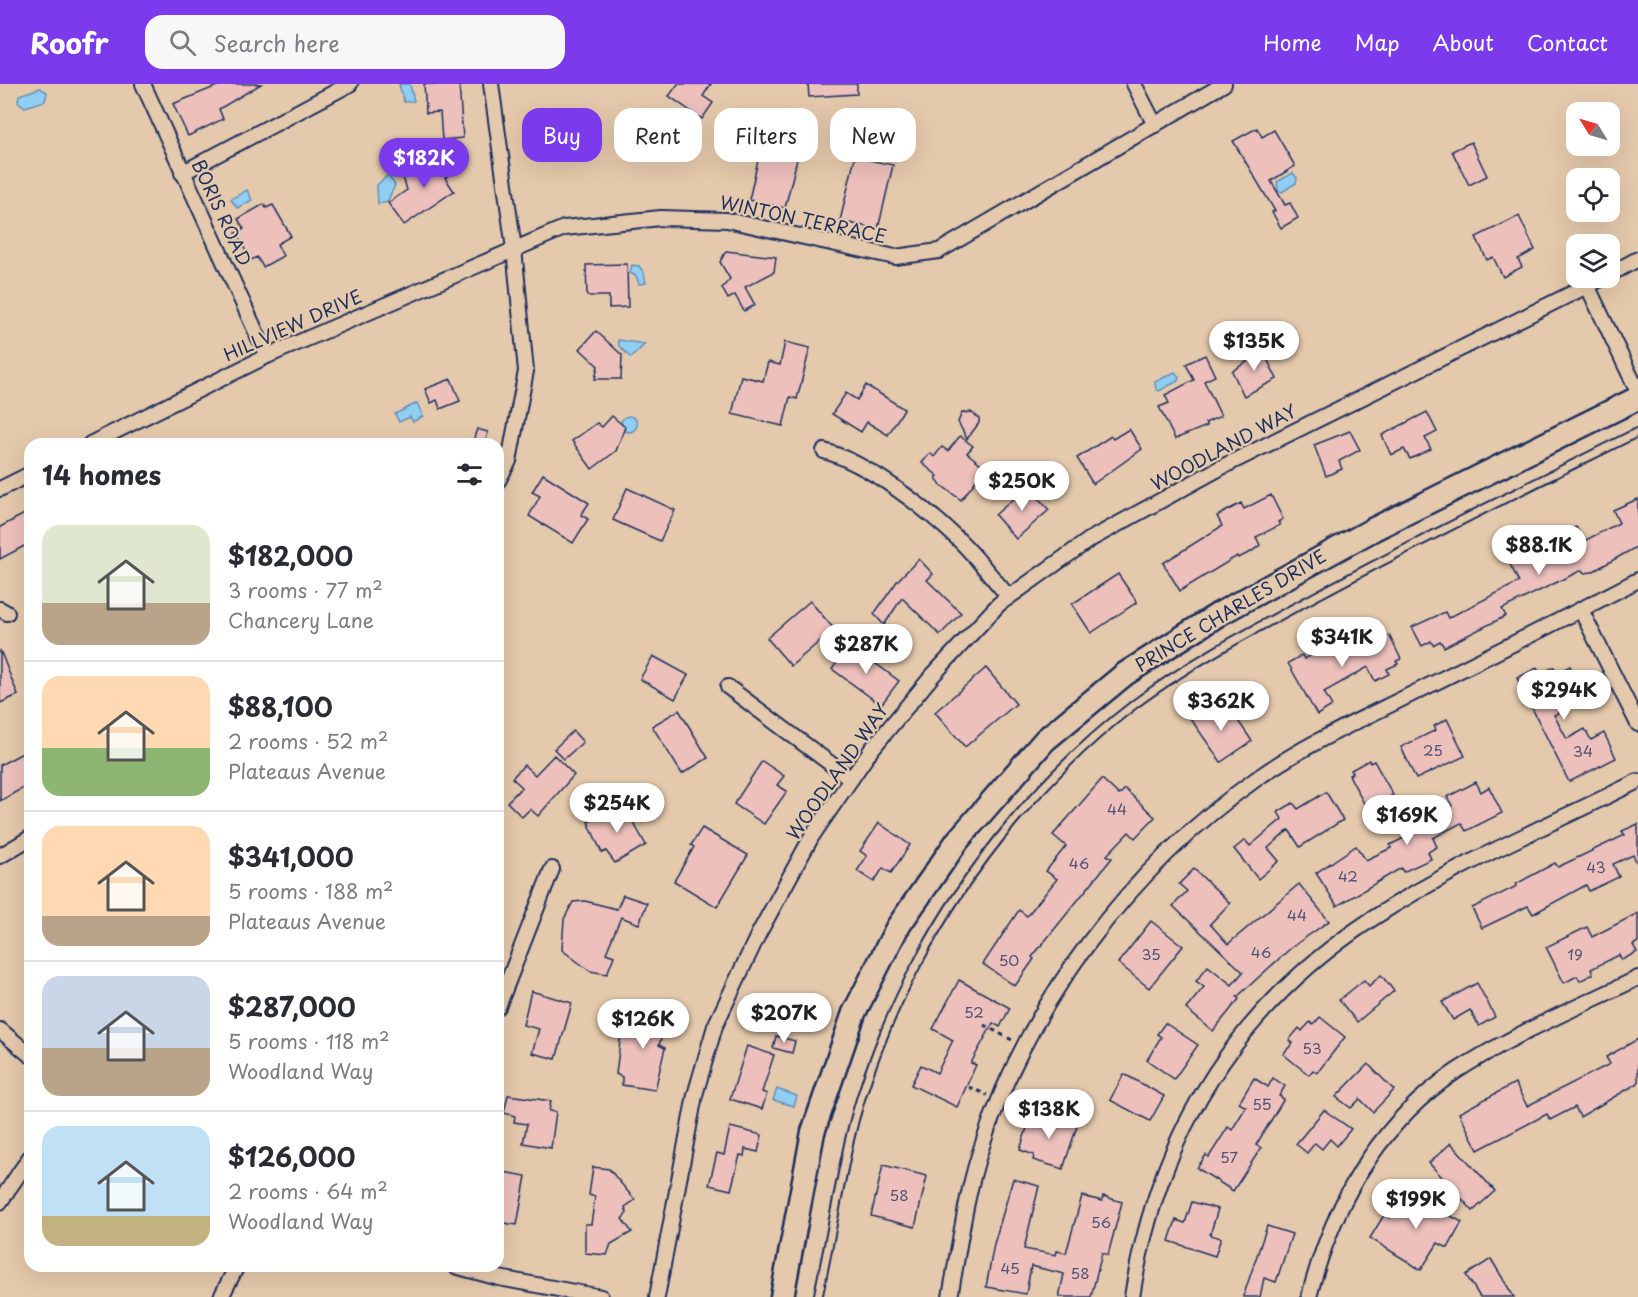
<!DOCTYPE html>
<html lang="en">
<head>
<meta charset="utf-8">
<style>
	body { margin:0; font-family:"Playpen Sans",sans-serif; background:#f7f7f7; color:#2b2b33; height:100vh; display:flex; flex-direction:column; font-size:22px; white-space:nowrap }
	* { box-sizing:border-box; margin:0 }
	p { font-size:20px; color:#7c7c81 }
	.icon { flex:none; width:33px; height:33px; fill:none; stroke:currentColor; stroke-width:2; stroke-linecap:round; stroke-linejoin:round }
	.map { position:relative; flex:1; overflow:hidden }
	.details { position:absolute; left:24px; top:354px; width:480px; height:834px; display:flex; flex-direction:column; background:#fff; border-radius:18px; box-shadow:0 6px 24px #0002 }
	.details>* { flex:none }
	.hud { position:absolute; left:522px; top:24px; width:570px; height:54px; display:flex; gap:12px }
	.needle { width:39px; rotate:307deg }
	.fabs { position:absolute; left:1566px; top:18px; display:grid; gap:12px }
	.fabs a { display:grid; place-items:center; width:54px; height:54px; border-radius:12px; background:#fff; box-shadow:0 6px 24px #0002; font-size:30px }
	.price { position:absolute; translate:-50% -51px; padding:0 14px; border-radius:21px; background:#fff; color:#222; font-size:20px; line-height:39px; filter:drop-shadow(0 2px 3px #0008) }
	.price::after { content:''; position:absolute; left:50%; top:36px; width:18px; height:14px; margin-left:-9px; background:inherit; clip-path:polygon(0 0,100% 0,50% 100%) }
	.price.current { background:#7c3aed; color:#fff }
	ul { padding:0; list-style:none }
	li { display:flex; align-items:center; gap:18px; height:150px; padding:0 18px }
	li+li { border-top:2px solid #e1e1e2 }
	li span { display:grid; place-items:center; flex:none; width:168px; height:120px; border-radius:18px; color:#555 }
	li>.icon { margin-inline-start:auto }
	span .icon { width:72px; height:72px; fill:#fffc; stroke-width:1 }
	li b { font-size:26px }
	h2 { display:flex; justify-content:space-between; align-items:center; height:72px; padding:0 18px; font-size:26px }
	.pill { padding:0 21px; border-radius:18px; background:#fff; box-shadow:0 6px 24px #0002; font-size:21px; line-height:54px }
	.pill.current { background:#7c3aed; color:#fff }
	header { display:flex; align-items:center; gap:36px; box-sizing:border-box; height:84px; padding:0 30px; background:#7c3aed; color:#fff }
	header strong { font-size:28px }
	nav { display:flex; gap:33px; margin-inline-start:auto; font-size:21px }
	.search { width:420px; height:54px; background:#f7f7f7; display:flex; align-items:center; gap:15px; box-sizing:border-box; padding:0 21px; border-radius:18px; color:#7c7c81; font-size:22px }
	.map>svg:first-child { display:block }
	.water { fill:#91cff2; stroke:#628fb7; stroke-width:1.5 }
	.building { fill:#edc0bc; stroke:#1b2f5e; stroke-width:1.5 }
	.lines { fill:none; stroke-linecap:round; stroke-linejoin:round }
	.service-casing { stroke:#1b2f5e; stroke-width:11 }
	.minor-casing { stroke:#1b2f5e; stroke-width:18 }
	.trunk-casing { stroke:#1b2f5e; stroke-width:27 }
	.path { stroke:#1b2f5e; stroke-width:3; stroke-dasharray:4.5 4.5; stroke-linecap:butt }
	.service { stroke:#e5c9ac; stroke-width:7 }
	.minor { stroke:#e5c9ac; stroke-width:14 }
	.trunk { stroke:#e5c9ac; stroke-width:22 }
	.labels { text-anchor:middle; stroke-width:4.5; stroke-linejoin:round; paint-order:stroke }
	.number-label { font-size:15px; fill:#505376 }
	.street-label { font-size:18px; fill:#1b2f5e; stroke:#e5c9ac }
</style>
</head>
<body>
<header>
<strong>Roofr</strong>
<div class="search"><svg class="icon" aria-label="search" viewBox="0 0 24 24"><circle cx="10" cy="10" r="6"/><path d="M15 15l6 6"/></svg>Search here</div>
<nav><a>Home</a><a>Map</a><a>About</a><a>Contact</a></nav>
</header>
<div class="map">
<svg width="1638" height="1213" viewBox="0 0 1638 1213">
	<rect width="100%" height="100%" fill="#e5c9ac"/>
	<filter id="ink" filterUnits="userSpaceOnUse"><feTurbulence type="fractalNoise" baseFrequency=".0167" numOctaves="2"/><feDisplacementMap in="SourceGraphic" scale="12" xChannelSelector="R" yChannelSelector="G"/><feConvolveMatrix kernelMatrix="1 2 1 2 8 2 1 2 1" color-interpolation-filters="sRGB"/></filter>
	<g filter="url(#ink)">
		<!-- water -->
		<g class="water">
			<polygon points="399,0 410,0 414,17 404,18"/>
			<polygon points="40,4 47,8 45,17 25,23 18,18 19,11"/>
			<polygon points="1293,89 1297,94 1296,99 1282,108 1278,107 1277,98"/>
			<polygon points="388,91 395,101 387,118 378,120 377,101"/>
			<polygon points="247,106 252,116 237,124 231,115"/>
			<polygon points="632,181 639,182 644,189 646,199 639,200 636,192 630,189"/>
			<polygon points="618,256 645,260 631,274 619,262"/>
			<polygon points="1175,288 1179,293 1178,297 1159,307 1156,305 1155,298"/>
			<polygon points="417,319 423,332 413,338 410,333 399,338 395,330"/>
			<circle cx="629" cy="340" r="8"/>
			<polygon points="777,1005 797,1012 794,1022 773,1016"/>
		</g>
		<!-- building -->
		<g class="building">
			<polygon points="222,0 261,0 219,25 223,35 188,52 173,20"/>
			<polygon points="424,0 459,0 463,54 442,56 440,28 426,29"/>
			<polygon points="678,0 711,0 703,12 713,19 702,35 669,12"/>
			<polygon points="808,0 857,0 857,10 809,13"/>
			<polygon points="1257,44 1262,53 1274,46 1295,82 1271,97 1285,121 1290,119 1298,134 1281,144 1272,128 1275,127 1233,57"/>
			<polygon points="763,54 800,63 785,124 749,116"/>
			<polygon points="1471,58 1487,92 1469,101 1452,67"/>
			<polygon points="451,72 459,84 445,94 454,107 404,141 388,119 407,106 402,90"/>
			<polygon points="855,73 893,81 878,145 840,137"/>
			<polygon points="264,120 266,124 273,121 291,152 277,160 283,172 263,183 257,173 251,176 236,149 244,145 238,135"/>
			<polygon points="1519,132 1535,166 1518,175 1522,183 1503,193 1493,173 1487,176 1476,153"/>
			<polygon points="726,167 776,173 774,188 745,203 755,221 744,227 735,211 728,215 722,204 730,195 720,178"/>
			<polygon points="627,180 628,223 609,224 609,212 587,212 586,181"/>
			<polygon points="596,247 622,271 621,295 595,295 598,282 580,265"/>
			<polygon points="785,258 810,264 797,315 790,313 783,342 732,330 741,292 763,297 768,278 780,281"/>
			<polygon points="1255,263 1260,272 1264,269 1277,295 1244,312 1232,287 1247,278 1243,270"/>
			<polygon points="1205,271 1215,292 1204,297 1221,332 1205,339 1207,342 1175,355 1159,323 1169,319 1165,311 1194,296 1186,280"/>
			<polygon points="451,295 460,317 440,325 437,316 431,319 425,305"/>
			<polygon points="866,301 904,325 888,351 867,338 861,348 832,330 846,309 857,316"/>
			<polygon points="971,328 979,334 979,339 967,355 958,338 962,329"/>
			<polygon points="1427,328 1437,348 1425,354 1431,365 1410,375 1404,365 1391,371 1382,351"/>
			<polygon points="612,332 625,343 616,367 592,385 572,357 597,339 602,343"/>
			<polygon points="477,345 488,348 485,360 472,360"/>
			<polygon points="1129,345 1142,365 1093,400 1077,374 1111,352 1113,355"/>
			<polygon points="1350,347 1360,366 1339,377 1342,385 1326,392 1314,361"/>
			<polygon points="960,352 973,362 967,369 986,384 961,416 941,401 936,394 938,392 922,379 930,369 934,373 942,363 948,367"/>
			<polygon points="543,390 589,419 581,431 588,435 573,459 529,432 540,412 532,408"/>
			<polygon points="1028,402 1049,426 1016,455 995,431"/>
			<polygon points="627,404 675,426 660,457 613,436"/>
			<polygon points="1271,411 1283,435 1278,438 1280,441 1256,453 1260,461 1251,468 1238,474 1237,472 1180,507 1163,479 1222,442 1217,432 1241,419 1244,425"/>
			<polygon points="1638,415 1638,462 1592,488 1584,489 1582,486 1502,525 1506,532 1444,563 1440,557 1433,561 1431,557 1422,562 1412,543 1445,528 1448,534 1519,498 1510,480 1566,452 1564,449 1576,443 1584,457 1619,439 1613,426"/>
			<polygon points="30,427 30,459 0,475 0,443"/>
			<polygon points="919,475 933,490 927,496 961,529 940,551 902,514 884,541 874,530 898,496"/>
			<polygon points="1118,490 1137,518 1091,549 1072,520"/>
			<polygon points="810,517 834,545 791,582 767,554"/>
			<polygon points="1389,551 1401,575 1396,577 1398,580 1387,585 1389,590 1375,597 1368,583 1324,608 1332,622 1317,631 1288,579 1302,571 1304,575 1331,562 1336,571 1372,553 1374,558"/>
			<polygon points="851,561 899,597 881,621 832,585"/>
			<polygon points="0,566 18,611 0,619"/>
			<polygon points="653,572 688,591 675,615 640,595"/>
			<polygon points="1570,582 1586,616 1554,631 1567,655 1585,645 1591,656 1604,649 1616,674 1569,698 1517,594 1537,584 1540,590 1554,583 1557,589"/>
			<polygon points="986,584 1016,620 965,663 935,628"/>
			<polygon points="1209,621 1215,631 1228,622 1252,657 1221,678 1190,634"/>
			<polygon points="679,626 708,674 682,690 652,642"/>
			<polygon points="1447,635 1465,672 1416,695 1401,663 1436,646 1434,642"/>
			<polygon points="573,647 583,658 564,675 554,665"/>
			<polygon points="30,665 30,700 0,717 0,681"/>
			<polygon points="554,671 574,691 538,732 530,725 522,733 507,718 522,703 512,694 524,681 535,691"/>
			<polygon points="1369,676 1370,679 1374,677 1393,711 1367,725 1349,691 1353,689 1351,686"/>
			<polygon points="762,677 784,692 777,701 787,707 764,740 734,720"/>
			<polygon points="1102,695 1119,711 1125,705 1155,733 1135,754 1129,748 1107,771 1112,774 1032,873 1034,875 1015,902 983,880 1019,826 1027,832 1057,795 1046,787 1066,762 1053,751"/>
			<polygon points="1476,698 1481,708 1489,703 1502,729 1466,747 1461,739 1433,754 1437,763 1428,768 1431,775 1403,788 1401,784 1337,822 1316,789 1356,762 1366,776 1391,764 1390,761 1420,746 1417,740 1452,722 1447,713"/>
			<polygon points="1326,708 1343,736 1300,763 1289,746 1268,764 1279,777 1258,795 1234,765 1245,756 1250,762 1282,735 1278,728 1293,719 1298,725"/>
			<polygon points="623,720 646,761 615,779 606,767 602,769 588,738"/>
			<polygon points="879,739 910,761 891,789 883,784 874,798 857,787 867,772 860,767"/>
			<polygon points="1638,740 1638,781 1633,771 1613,780 1619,793 1589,807 1586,801 1533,830 1528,822 1482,844 1472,824 1517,802 1516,800 1555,779 1558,783 1625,751 1622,747"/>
			<polygon points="702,744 748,771 717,823 674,797 694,763 691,761"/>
			<polygon points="1194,785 1230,819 1210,840 1228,860 1299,800 1329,837 1292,863 1237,913 1239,915 1213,947 1186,925 1204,903 1196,897 1208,882 1232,901 1243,888 1173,822 1187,807 1179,800"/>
			<polygon points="623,811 647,819 639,840 621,833 606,869 614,872 607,890 590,887 562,866 564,835 573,818 585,817 617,825"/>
			<polygon points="1638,829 1638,858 1633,861 1637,868 1622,876 1619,871 1591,885 1593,890 1580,897 1577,892 1564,899 1546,863 1587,843 1592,853"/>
			<polygon points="1151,837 1183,862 1149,904 1118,879"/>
			<polygon points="1381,891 1394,907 1357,938 1339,916 1364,896 1369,902"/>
			<polygon points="959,896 1010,924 1000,943 993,939 971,979 976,981 957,1023 911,1001 921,981 937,989 953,956 933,945"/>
			<polygon points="1477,899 1495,933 1479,942 1470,926 1453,936 1442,918"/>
			<polygon points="531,907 572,919 556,975 532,969 539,945 523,941"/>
			<polygon points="641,921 669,930 659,961 665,964 655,1006 622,1001 622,993 616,990 621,949 628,953 632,940 636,941"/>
			<polygon points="1320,933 1345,953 1317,989 1313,986 1309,991 1283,970 1293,959 1289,956 1299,944 1302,947 1310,938 1313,941"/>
			<polygon points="1165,939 1198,961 1174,995 1147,976 1161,953 1157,950"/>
			<polygon points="776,952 795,957 792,969 773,964"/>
			<polygon points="1638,955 1638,999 1580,1033 1575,1023 1550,1036 1547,1030 1478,1066 1459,1029 1515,999 1527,1022 1610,980 1606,973"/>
			<polygon points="747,962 774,971 762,1008 767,1010 762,1025 730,1015"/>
			<polygon points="1368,980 1394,1006 1373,1028 1360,1015 1351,1024 1336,1013"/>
			<polygon points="1124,990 1164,1012 1150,1037 1110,1016"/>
			<polygon points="1254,994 1268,1003 1273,994 1285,1002 1279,1012 1284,1015 1256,1061 1261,1064 1233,1107 1197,1084 1206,1071 1209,1073 1228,1043 1232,1046 1246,1023 1239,1019"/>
			<polygon points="508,1011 551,1017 549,1027 556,1028 551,1064 523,1059 527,1040 514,1038 515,1032 504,1029"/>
			<polygon points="1324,1026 1351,1045 1337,1062 1330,1055 1322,1065 1315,1059 1307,1069 1296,1060"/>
			<polygon points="1051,1030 1078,1039 1063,1085 1033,1076 1034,1071 1020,1066 1031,1031 1049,1036"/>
			<polygon points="730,1043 762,1051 758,1068 745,1065 744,1072 740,1071 731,1106 709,1101 717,1069 724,1071"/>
			<polygon points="1451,1059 1495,1107 1473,1127 1429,1079"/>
			<polygon points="883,1081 927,1092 915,1143 871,1132"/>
			<polygon points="593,1083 609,1085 635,1116 625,1123 627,1129 622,1135 632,1148 611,1160 607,1171 585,1169 585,1140 591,1140 595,1113 589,1111"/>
			<polygon points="498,1087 526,1092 517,1141 498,1138"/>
			<polygon points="1013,1095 1039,1102 1024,1165 1056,1171 1057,1167 1066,1169 1082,1112 1102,1117 1103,1112 1122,1118 1108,1171 1102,1169 1091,1213 1059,1213 1064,1190 1031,1182 1026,1210 986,1203 994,1160"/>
			<polygon points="1405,1107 1462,1138 1448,1164 1438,1159 1421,1186 1370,1154 1384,1131 1390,1134"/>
			<polygon points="1192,1118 1218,1125 1210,1151 1221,1154 1215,1172 1169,1157 1176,1136 1185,1139"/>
			<polygon points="1267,1142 1292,1150 1276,1198 1264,1194 1260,1213 1243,1213"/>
			<polygon points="1491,1175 1514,1213 1480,1213 1466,1191"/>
		</g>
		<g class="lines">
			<defs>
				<path id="service" d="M818 1213C829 1161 838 1109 849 1058 862 1000 889 932 917 880 969 781 1047 687 1136 619 1191 578 1255 545 1316 512 1422 455 1530 402 1638 348"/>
				<g id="minor">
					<polyline points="143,0 267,272"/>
					<polyline points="491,0 514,165 526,287 509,377 498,397"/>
					<polyline points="1134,0 1155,41"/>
					<polyline points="182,89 350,0"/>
					<polyline points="1610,190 1638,175"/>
					<polyline points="1587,201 1638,308"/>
					<polyline points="90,360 267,272 564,144 661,134 727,136 895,173 939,167 1224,0"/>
					<path d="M824 367C868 379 924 423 958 455 976 472 992 494 1009 513"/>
					<polyline points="0,405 30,390"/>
					<polyline points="0,525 7,529"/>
					<polyline points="1581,526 1638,640"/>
					<polyline points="728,603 851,695"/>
					<polyline points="0,772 30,754"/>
					<polyline points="498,923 552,785"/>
					<polyline points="0,946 30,971"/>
					<polyline points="0,1118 30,1073"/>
					<polyline points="455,1182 499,1194 601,1213"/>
					<polyline points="221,1213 237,1182"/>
					<polyline points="657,1213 695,1011 715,942 759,849 812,752 871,666 933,591 999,520 1089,456 1220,384 1603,194"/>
					<path d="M950 1213C959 1165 965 1115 980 1068 1027 919 1131 783 1259 693 1306 660 1360 636 1412 610 1487 573 1563 535 1638 496"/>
					<path d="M1132 1213C1157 1052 1234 925 1372 835 1454 781 1550 741 1638 697"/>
					<path d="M1309 1213C1332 1123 1377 1041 1455 988 1509 952 1579 923 1638 894"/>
				</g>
				<polyline id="trunk" points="782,1213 813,1048 854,929 897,844 958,756 1045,656 1125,590 1219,530 1374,445 1638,314"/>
			</defs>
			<!-- service casing -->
			<use href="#service" class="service-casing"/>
			<!-- minor casing -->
			<use href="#minor" class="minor-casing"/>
			<!-- trunk casing -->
			<use href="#trunk" class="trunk-casing"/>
			<!-- path -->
			<g class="path">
				<polyline points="984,941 1012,956"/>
				<polyline points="969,1003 987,1011"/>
			</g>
			<!-- service -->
			<use href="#service" class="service"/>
			<!-- minor -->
			<use href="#minor" class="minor"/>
			<!-- trunk -->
			<use href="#trunk" class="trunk"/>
		</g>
	</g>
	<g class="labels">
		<!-- number labels -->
		<g class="number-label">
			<text x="1433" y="672">25</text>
			<text x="1583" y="673">34</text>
			<text x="1117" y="731">44</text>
			<text x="1079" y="785">46</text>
			<text x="1596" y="789">43</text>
			<text x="1348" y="798">42</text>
			<text x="1297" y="837">44</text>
			<text x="1261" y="874">46</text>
			<text x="1151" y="876">35</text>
			<text x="1575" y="876">19</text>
			<text x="1009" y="882">50</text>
			<text x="974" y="934">52</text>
			<text x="1312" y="970">53</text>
			<text x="1262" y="1026">55</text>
			<text x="1229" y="1079">57</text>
			<text x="899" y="1117">58</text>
			<text x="1101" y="1144">56</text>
			<text x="1010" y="1190">45</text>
			<text x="1080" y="1195">58</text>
		</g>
		<!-- street labels -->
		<g class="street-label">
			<text transform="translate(221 129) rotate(65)" y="6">BORIS ROAD</text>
			<text transform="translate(803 136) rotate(12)" y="6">WINTON TERRACE</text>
			<text transform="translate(293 242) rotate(-24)" y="6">HILLVIEW DRIVE</text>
			<text transform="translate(1224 364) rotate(-28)" y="6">WOODLAND WAY</text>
			<text transform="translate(1231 527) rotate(-31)" y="6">PRINCE CHARLES DRIVE</text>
			<text transform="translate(838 688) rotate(-55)" y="6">WOODLAND WAY</text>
		</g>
	</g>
</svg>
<div class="fabs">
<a><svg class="needle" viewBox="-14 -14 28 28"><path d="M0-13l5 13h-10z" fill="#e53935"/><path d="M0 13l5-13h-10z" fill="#7c7c81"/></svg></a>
<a><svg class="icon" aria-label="locate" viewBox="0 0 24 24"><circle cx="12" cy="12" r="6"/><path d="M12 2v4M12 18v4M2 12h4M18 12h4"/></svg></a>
<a><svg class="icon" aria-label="layers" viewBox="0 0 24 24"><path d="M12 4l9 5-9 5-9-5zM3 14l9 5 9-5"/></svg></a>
</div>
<b class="price current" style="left:424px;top:105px">$182K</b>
<b class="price" style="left:1254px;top:288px">$135K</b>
<b class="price" style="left:1022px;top:428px">$250K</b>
<b class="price" style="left:1539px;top:492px">$88.1K</b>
<b class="price" style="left:1342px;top:584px">$341K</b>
<b class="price" style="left:866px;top:591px">$287K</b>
<b class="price" style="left:1564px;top:637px">$294K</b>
<b class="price" style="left:1221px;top:648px">$362K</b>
<b class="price" style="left:617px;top:750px">$254K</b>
<b class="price" style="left:1407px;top:762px">$169K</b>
<b class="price" style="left:784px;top:960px">$207K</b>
<b class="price" style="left:643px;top:966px">$126K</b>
<b class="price" style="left:1049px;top:1056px">$138K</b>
<b class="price" style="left:1416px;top:1146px">$199K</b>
<div class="hud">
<a class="pill current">Buy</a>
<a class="pill">Rent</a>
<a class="pill">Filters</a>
<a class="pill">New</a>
</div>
<section class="details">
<h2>14 homes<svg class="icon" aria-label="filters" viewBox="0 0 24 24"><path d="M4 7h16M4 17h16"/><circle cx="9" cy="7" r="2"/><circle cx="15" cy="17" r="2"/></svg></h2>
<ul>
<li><span style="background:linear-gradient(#dfe7d0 65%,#b9a48a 0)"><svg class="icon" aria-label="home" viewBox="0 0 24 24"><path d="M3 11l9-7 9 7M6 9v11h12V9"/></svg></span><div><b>$182,000</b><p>3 rooms · 77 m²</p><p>Chancery Lane</p></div></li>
<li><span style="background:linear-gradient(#ffd9b3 60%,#8fb573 0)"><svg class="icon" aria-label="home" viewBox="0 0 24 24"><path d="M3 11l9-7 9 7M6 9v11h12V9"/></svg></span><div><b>$88,100</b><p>2 rooms · 52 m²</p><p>Plateaus Avenue</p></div></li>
<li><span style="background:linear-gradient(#ffd9b3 75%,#b9a48a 0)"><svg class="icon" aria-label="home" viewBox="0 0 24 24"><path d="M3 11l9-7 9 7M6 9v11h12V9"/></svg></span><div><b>$341,000</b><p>5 rooms · 188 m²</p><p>Plateaus Avenue</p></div></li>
<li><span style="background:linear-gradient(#c9d6e8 60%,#b9a48a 0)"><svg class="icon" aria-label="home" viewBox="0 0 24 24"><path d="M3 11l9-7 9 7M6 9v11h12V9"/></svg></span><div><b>$287,000</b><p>5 rooms · 118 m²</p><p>Woodland Way</p></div></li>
<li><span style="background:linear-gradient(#bfe0f5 75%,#c2b280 0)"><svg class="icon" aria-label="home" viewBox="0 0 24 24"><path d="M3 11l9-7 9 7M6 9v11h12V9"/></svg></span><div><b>$126,000</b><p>2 rooms · 64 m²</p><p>Woodland Way</p></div></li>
</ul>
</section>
</div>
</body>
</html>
